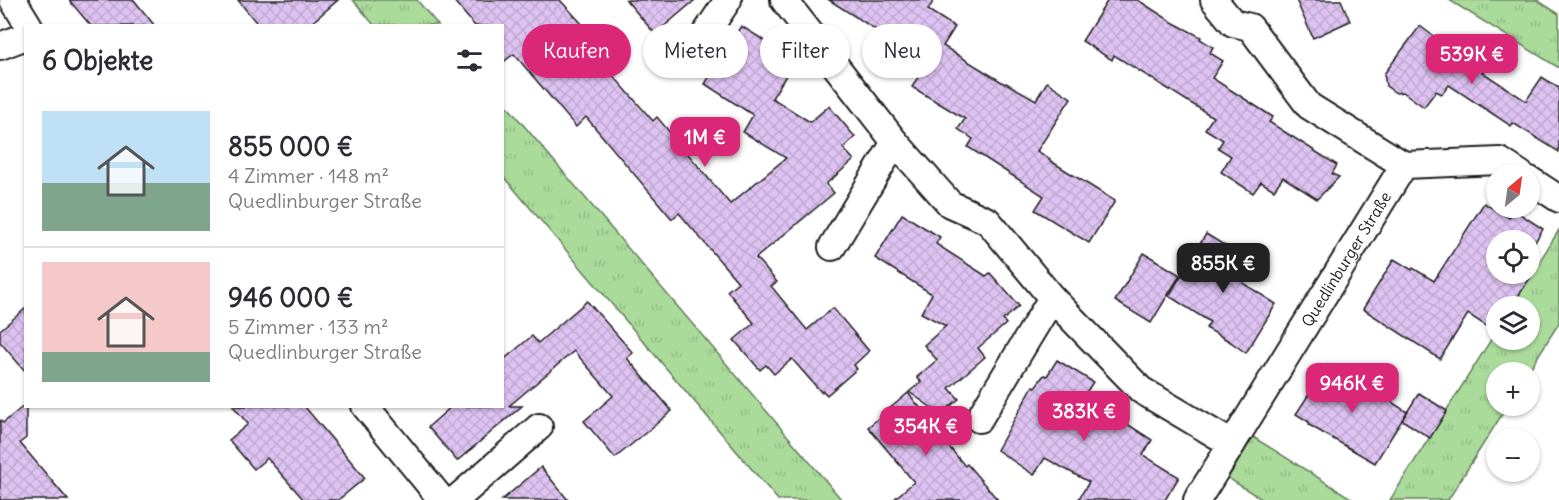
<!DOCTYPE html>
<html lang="de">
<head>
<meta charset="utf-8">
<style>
	body { margin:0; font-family:Delius,sans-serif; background:#f2f2f3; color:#2b2b33; height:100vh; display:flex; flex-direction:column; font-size:22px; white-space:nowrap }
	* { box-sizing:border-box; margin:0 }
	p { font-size:20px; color:#7c7c81 }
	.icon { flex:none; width:33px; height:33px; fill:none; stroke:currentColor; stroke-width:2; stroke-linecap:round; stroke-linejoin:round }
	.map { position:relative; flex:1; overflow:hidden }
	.sheet { position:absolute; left:24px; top:24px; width:480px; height:384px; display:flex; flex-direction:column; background:#fff; border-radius:0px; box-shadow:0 2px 4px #0004 }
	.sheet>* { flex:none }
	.banner { position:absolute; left:522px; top:24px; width:570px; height:54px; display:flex; gap:12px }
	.needle { width:39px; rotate:29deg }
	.fabs { position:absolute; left:1486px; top:164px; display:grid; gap:12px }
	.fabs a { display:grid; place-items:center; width:54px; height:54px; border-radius:50%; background:#fff; box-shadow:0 2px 4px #0004; font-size:30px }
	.price { position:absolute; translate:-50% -51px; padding:0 14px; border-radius:12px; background:#db2777; color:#fff; font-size:20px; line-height:39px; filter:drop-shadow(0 2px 3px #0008) }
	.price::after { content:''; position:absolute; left:50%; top:36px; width:18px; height:14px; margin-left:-9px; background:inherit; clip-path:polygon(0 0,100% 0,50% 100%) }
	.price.current { background:#222; color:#fff }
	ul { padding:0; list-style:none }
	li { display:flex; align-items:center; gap:18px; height:150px; padding:0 18px }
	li+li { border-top:2px solid #e1e1e2 }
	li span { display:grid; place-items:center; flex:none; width:168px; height:120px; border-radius:0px; color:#555 }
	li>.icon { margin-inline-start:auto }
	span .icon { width:72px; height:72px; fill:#fffc; stroke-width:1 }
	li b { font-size:26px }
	h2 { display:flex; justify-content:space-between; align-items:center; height:72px; padding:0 18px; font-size:26px }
	.chip { padding:0 21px; border-radius:27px; background:#fff; box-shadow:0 2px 4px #0004; font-size:21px; line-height:54px }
	.chip.current { background:#db2777; color:#fff }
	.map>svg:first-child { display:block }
	.grass { fill:url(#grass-tufts); stroke:#637c5c; stroke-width:1.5 }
	.building { fill:url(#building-cross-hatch); stroke:#1c1c1c; stroke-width:1.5 }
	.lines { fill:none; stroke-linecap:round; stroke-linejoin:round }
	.minor-casing { stroke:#1c1c1c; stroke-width:30 }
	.minor { stroke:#fff; stroke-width:26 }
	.labels { text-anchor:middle; stroke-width:5; stroke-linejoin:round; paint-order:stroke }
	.street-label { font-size:16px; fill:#1c1c1c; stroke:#fff }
</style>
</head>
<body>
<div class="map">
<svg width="1559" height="500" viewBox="0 0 1559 500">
	<defs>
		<pattern id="grass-tufts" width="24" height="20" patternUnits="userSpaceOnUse" patternTransform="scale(1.5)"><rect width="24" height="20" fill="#aadb9b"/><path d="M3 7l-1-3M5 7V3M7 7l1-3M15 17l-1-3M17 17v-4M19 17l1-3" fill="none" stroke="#92bb85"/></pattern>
		<pattern id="building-cross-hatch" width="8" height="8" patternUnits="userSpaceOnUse" patternTransform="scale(1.5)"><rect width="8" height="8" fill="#dec3f2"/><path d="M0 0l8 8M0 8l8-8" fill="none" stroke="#bea7cf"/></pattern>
	</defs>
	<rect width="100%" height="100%" fill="#fff"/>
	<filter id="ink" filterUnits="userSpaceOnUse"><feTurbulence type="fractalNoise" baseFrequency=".0167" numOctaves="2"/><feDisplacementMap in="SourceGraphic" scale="12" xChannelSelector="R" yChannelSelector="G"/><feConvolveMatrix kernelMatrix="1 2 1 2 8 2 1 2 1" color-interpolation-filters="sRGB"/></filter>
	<g filter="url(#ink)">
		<!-- grass -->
		<g class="grass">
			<polygon points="353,0 417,0 438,25 374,25"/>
			<polygon points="1449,0 1537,0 1559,14 1559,68"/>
			<polygon points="503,101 842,500 778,500 503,176"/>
			<polygon points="1559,230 1559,323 1528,372 1497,372 1497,405 1508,405 1448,500 1390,500 1497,330 1497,339 1530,339 1530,306 1512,306"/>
			<polygon points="1253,437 1354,500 1263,500 1228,478"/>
		</g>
		<!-- building -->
		<g class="building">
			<polygon points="69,0 134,0 155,26 91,26"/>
			<polygon points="238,0 338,0 308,26 259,26"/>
			<polygon points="453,0 560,0 583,25 581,27 614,69 611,73 653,121 657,117 730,204 786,158 743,132 753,115 705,84 741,26 787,54 790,69 772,98 810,122 829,106 855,137 843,148 854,160 826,184 834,193 756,258 777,282 771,286 807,330 833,308 869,351 854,365 857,369 827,395 823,391 821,392 792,359 774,374 766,365 760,370 734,340 754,323 727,291 738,282 679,213 672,219 586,117 576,127 514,54 502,63 502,26 475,26"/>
			<polygon points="626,0 695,0 655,34"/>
			<polygon points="829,0 934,0 928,10 955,27 943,46 1005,84 1006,83 1036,100 1047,82 1071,98 1037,151 1050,159 1049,160 1115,201 1089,243 1035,210 1044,196 968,147 973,139 958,129 965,119 912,87 927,62"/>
			<polygon points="1108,0 1138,0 1172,22 1201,37 1200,39 1213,47 1210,53 1223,61 1212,78 1273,117 1269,122 1337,165 1332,174 1339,177 1317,199 1283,177 1274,190 1261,182 1253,193 1221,172 1231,156 1218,148 1223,140 1205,129 1213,117 1114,55 1112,60 1082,41"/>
			<polygon points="1296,0 1341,0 1350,21 1313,38"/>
			<polygon points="1420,26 1460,56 1469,43 1490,59 1482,72 1526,101 1542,77 1559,88 1559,152 1513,123 1511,126 1449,85 1442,94 1436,91 1424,107 1403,92 1396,93 1386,86 1384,74"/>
			<polygon points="1484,203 1509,218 1514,210 1543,229 1530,250 1530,240 1497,240 1497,273 1530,273 1530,263 1537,267 1512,306 1497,306 1497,333 1468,314 1440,359 1363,309 1394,259 1412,270 1413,268 1434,281"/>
			<polygon points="902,214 940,237 936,244 986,276 990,273 1019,306 1003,320 1006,324 978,348 985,357 949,388 959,399 941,414 909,392 921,382 917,377 937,360 924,345 946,326 921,313 932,294 875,258"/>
			<polygon points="1206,234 1255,264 1243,283 1276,304 1246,353 1229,341 1206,328 1210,322 1169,296"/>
			<polygon points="1144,253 1180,275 1151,323 1115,301"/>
			<polygon points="587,301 633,353 627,358 672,411 615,458 584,421 613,396 574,351 509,406 522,406 457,461 428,427 452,406 502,406 502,361 532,336 538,343"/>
			<polygon points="26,308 26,372 0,342 0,330"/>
			<polygon points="1057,360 1093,382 1084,396 1152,440 1143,455 1179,477 1165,500 1078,500 1089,482 1045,458 1034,475 997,450 1033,386 1035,387 1044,375 1047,376"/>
			<polygon points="1328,365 1346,376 1347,373 1407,412 1375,463 1309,425 1309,422 1296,414"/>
			<polygon points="908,393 932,422 930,424 965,466 967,464 998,500 893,500 914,482 868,427"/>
			<polygon points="1419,393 1447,411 1430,438 1402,420"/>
			<polygon points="26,404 26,438 20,443 68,500 0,500 0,420 3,423"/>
			<polygon points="233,406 304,406 365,478 338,500 304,500 267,458 254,469 229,440 248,424"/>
			<polygon points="541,467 568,500 502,500"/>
		</g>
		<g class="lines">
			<defs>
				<g id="minor">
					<polyline points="13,0 29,26"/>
					<path id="s1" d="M784 0 895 142 950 204 988 221 1052 298 1141 390 1232 444 1404 165"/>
					<polyline points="1214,0 1233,23 1250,27 1309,106 1404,165 1500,161 1520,174"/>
					<polyline points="0,46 26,36"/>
					<polyline points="690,57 728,0"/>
					<polyline points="1530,180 1559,199"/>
					<polyline points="832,247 895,142"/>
					<polyline points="365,406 442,500"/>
					<polyline points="979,419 1052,298"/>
					<polyline points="455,500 539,427"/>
					<polyline points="1197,500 1232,444"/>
				</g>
			</defs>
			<!-- minor casing -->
			<use href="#minor" class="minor-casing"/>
			<!-- minor -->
			<use href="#minor" class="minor"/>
		</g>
	</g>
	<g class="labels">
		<!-- street labels -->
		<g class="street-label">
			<text dy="6" stroke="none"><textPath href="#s1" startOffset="856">Quedlinburger Straße</textPath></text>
		</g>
	</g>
</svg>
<div class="fabs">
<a><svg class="needle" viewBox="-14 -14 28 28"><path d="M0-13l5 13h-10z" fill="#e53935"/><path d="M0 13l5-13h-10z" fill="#7c7c81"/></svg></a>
<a><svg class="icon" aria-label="locate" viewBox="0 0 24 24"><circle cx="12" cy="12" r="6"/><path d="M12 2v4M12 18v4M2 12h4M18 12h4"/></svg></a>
<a><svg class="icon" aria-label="layers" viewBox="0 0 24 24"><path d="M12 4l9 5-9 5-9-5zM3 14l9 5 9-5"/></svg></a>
<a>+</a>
<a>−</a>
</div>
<b class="price" style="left:1472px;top:85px">539K €</b>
<b class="price" style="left:705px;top:168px">1M €</b>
<b class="price current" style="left:1223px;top:294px">855K €</b>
<b class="price" style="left:1352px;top:414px">946K €</b>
<b class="price" style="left:1084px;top:442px">383K €</b>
<b class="price" style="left:926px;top:457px">354K €</b>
<div class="banner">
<a class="chip current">Kaufen</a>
<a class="chip">Mieten</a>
<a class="chip">Filter</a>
<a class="chip">Neu</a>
</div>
<section class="sheet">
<h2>6 Objekte<svg class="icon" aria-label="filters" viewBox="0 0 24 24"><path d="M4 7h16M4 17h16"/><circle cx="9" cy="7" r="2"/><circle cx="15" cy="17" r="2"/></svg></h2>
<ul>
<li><span style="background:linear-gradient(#bfe0f5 60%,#7fa58c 0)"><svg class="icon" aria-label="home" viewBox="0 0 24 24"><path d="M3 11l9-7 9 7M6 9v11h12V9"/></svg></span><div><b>855 000 €</b><p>4 Zimmer · 148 m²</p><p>Quedlinburger Straße</p></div></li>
<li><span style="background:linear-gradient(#f6c9c9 75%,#7fa58c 0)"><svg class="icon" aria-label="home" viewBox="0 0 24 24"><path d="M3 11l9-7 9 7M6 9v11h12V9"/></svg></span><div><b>946 000 €</b><p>5 Zimmer · 133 m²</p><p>Quedlinburger Straße</p></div></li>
</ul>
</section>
</div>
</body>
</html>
